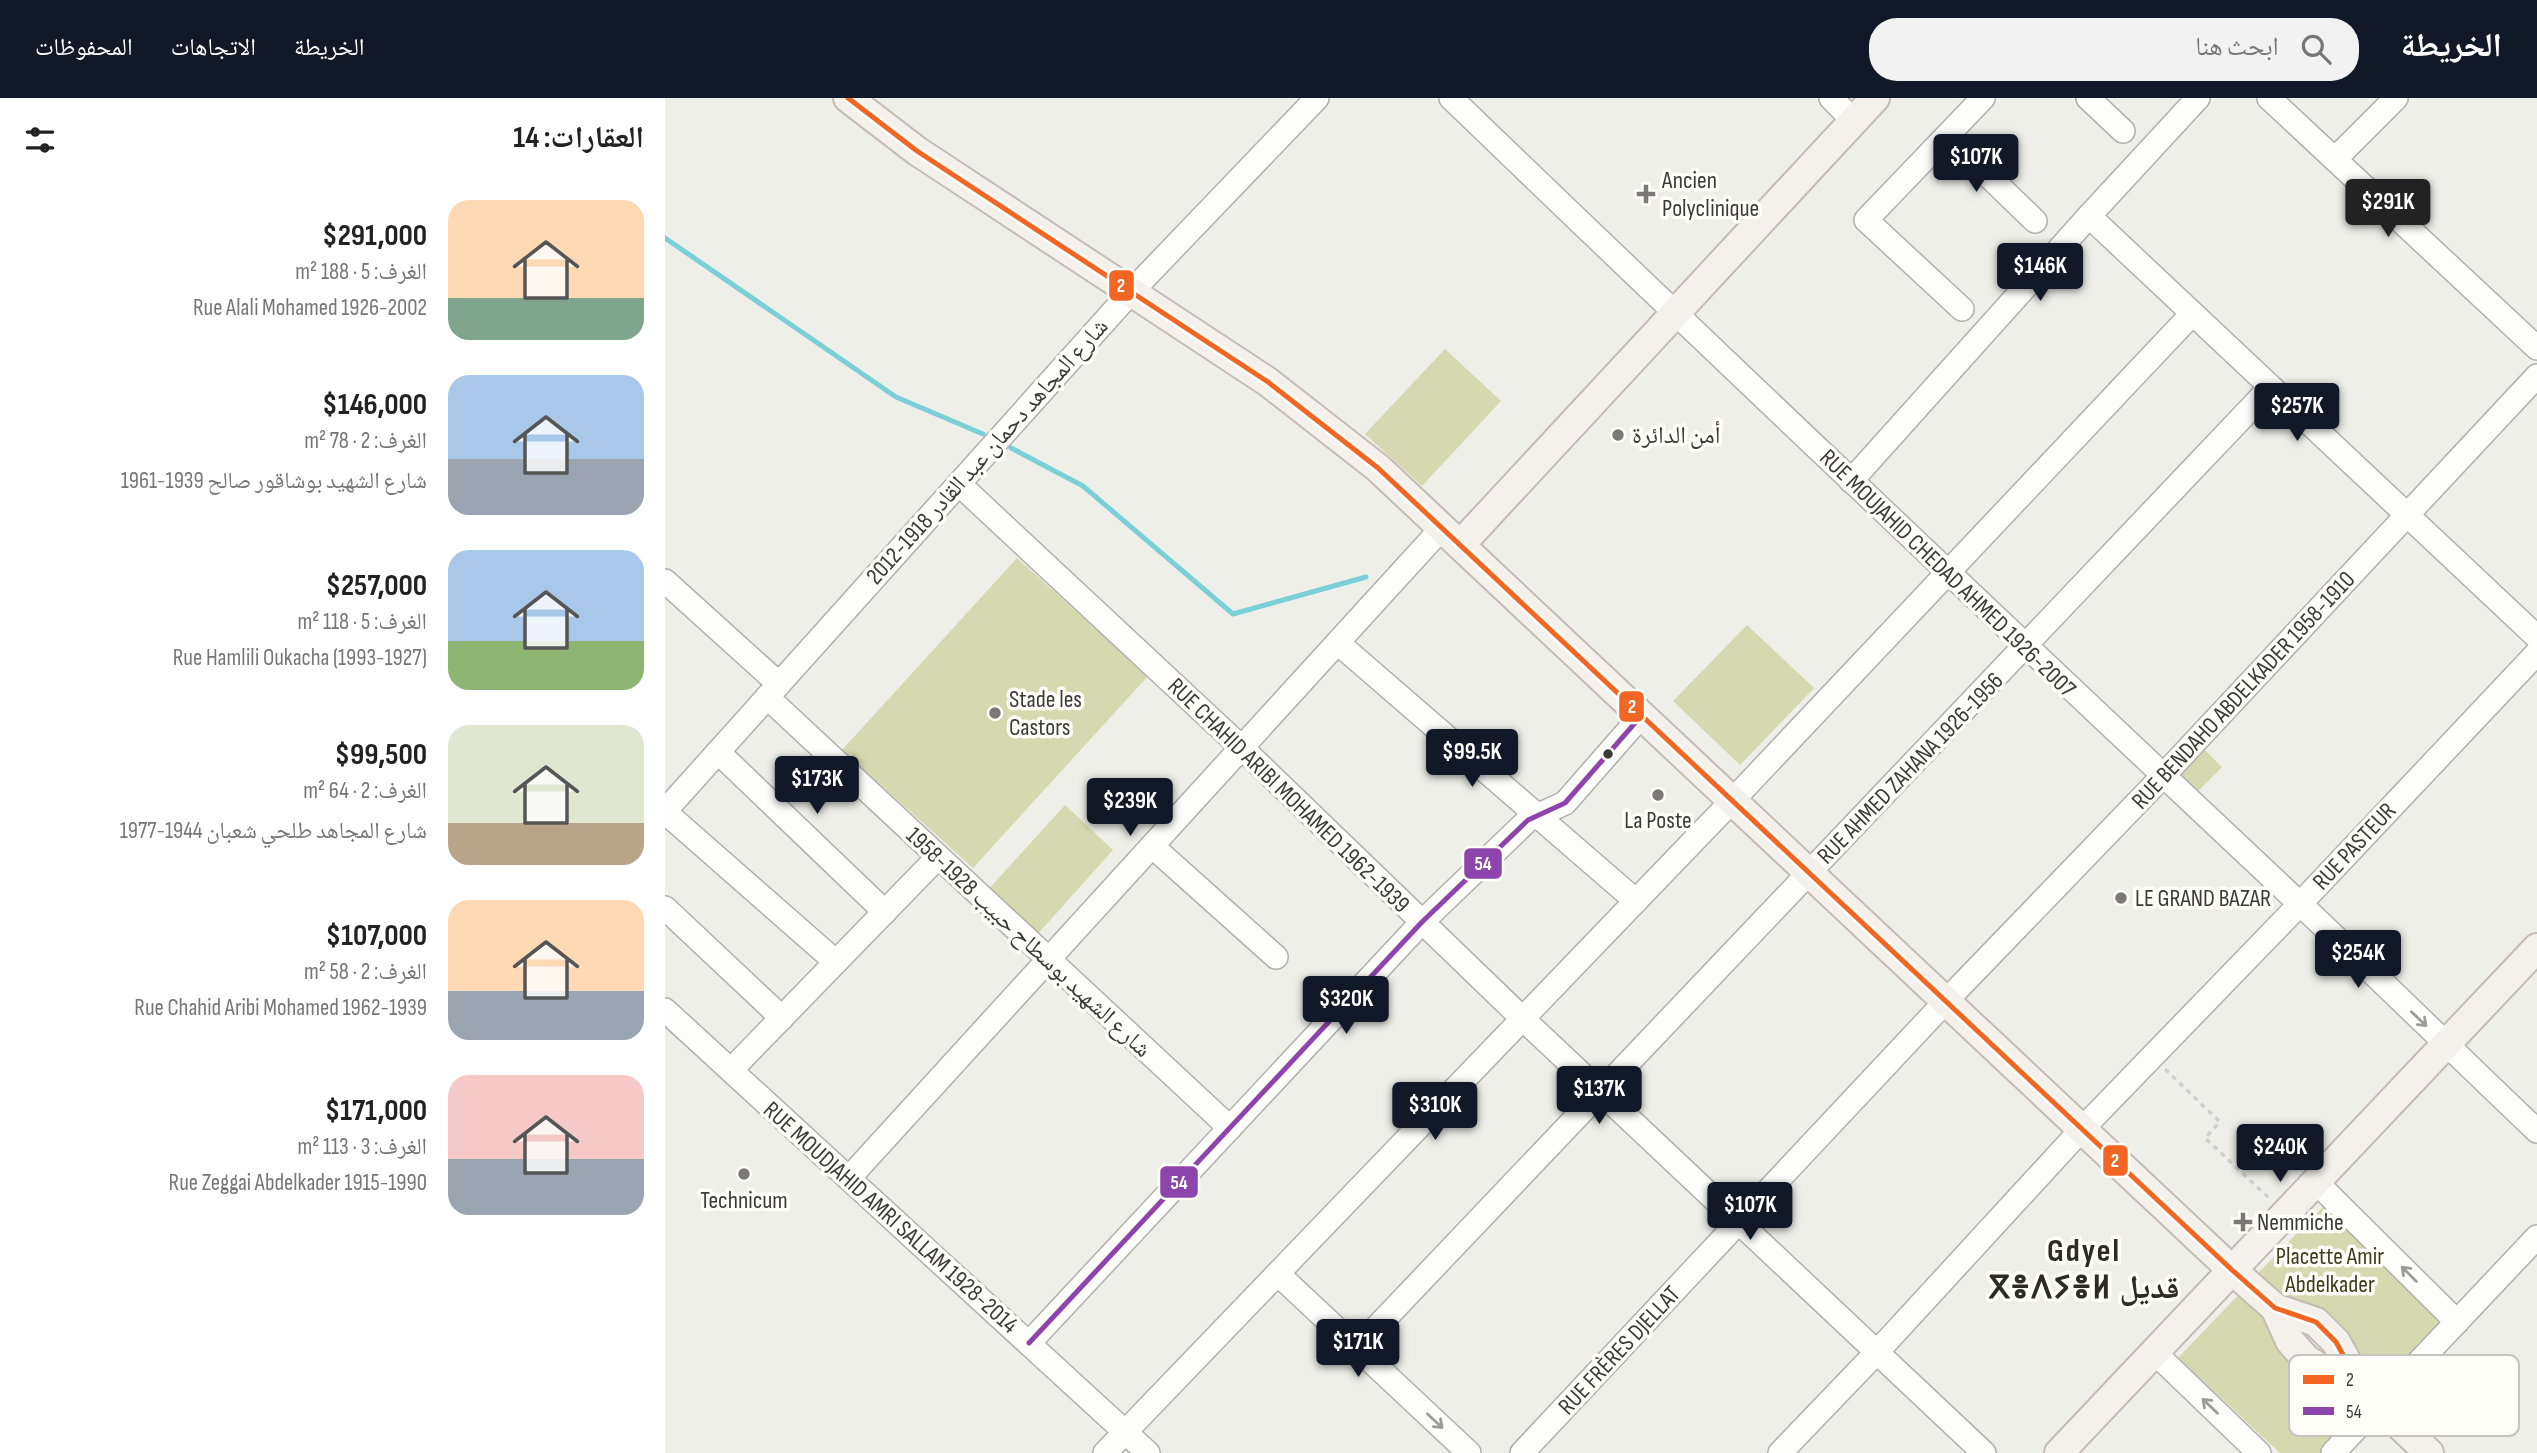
<!DOCTYPE html>
<html lang="ar">
<head>
<meta charset="utf-8">
<style>
	body { margin:0; font-family:"Sofia Sans Condensed","Noto Naskh Arabic","Noto Sans Tifinagh",sans-serif; background:#f2f2f2; color:#222; direction:rtl; height:100vh; display:flex; flex-direction:column; font-size:26px; white-space:nowrap }
	* { box-sizing:border-box; margin:0 }
	p { font-size:23px; color:#767676 }
	.icon { flex:none; width:38px; height:38px; fill:none; stroke:currentColor; stroke-width:2; stroke-linecap:round; stroke-linejoin:round }
	.map { position:relative; flex:1; overflow:hidden; direction:ltr }
	.details { display:flex; flex-direction:column; background:#fff; width:665px }
	.details>* { flex:none }
	.price { position:absolute; translate:-50% -60px; padding:0 16px; border-radius:7px; background:#111827; color:#fff; font-size:23px; line-height:46px; filter:drop-shadow(0 2px 4px #0008) }
	.price::after { content:''; position:absolute; left:50%; top:42px; width:21px; height:16px; margin-left:-10px; background:inherit; clip-path:polygon(0 0,100% 0,50% 100%) }
	.price.on { background:#222; color:#fff }
	ul { padding:0; list-style:none }
	li { display:flex; align-items:center; gap:21px; height:175px; padding:0 21px }
	li span { display:grid; place-items:center; flex:none; width:196px; height:140px; border-radius:21px; color:#555 }
	li>.icon { margin-inline-start:auto }
	span .icon { width:84px; height:84px; fill:#fffc; stroke-width:1 }
	li b { font-size:30px }
	h2 { display:flex; justify-content:space-between; align-items:center; height:84px; padding:0 21px; font-size:30px }
	header { display:flex; align-items:center; gap:42px; box-sizing:border-box; height:98px; padding:0 35px; background:#111827; color:#fff }
	header strong { font-size:33px }
	nav { display:flex; gap:38px; margin-inline-start:auto; font-size:24px }
	.search { width:490px; height:63px; background:#f2f2f2; display:flex; align-items:center; gap:18px; box-sizing:border-box; padding:0 24px; border-radius:28px; color:#767676; font-size:26px }
	main { display:flex; flex:1; min-height:0 }
	.map>svg:first-child { display:block }
	.green { fill:#d6d8af }
	.lines { fill:none; stroke-linecap:round; stroke-linejoin:round }
	.stream { stroke:#7bd0d7; stroke-width:5 }
	.minor-casing { stroke:#b0b0ac; stroke-width:26 }
	.major-casing { stroke:#c4bcb3; stroke-width:32 }
	.path { stroke:#d0cfcd; stroke-width:3.5; stroke-dasharray:5 5; stroke-linecap:butt }
	.minor { stroke:#fdfdfc; stroke-width:23 }
	.major { stroke:#f4f0ec; stroke-width:28 }
	.bus-1-casing { stroke:#fffef8; stroke-width:10 }
	.bus-2-casing { stroke:#fffef8; stroke-width:10 }
	.bus-1 { stroke:#f26522; stroke-width:5 }
	.bus-2 { stroke:#8e44ad; stroke-width:5 }
	.oneway { stroke:#9c9c9a }
	.poi-dot { fill:#7a7976; stroke:#fffef8; stroke-width:2.5 }
	.bus-dot { fill:#3b3a37; stroke:#fffef8; stroke-width:2.5 }
	.labels { text-anchor:middle; stroke-width:7; stroke-linejoin:round; paint-order:stroke }
	.poi-label { font-size:24px; fill:#3b3a37; stroke:#fffef8; text-anchor:start }
	.street-label { font-size:24px; fill:#3b3a37; stroke:#fffef8 }
	.park-label { font-size:24px; fill:#3c3e1a; stroke:#fffef8 }
	.district-label { font-size:32px; font-weight:bold; letter-spacing:2px; fill:#2c2b24; stroke:#fffef8 }
	.key { fill:#fffef8; stroke:#c4c3be; stroke-width:2 }
	.key-label { font-size:19px; fill:#3b3a37 }
	.line-badge { stroke:#fffef8; stroke-width:2.5 }
	.badge-label { font-size:19px; text-anchor:middle; font-weight:bold; fill:#fff }
</style>
</head>
<body>
<header>
<strong>الخريطة</strong>
<div class="search"><svg class="icon" aria-label="search" viewBox="0 0 24 24"><circle cx="10" cy="10" r="6"/><path d="M15 15l6 6"/></svg>ابحث هنا</div>
<nav><a>الخريطة</a><a>الاتجاهات</a><a>المحفوظات</a></nav>
</header>
<main>
<div class="map">
<svg width="1872" height="1355" viewBox="0 0 1872 1355">
	<rect width="100%" height="100%" fill="#efefea"/>
	<!-- green -->
	<g class="green">
		<polygon points="780,251 836,303 757,388 700,336"/>
		<polygon points="352,460 483,578 308,770 177,652"/>
		<polygon points="1082,527 1149,590 1075,667 1008,603"/>
		<polygon points="1540,652 1557,669 1526,700 1509,683"/>
		<polygon points="400,707 448,752 371,838 321,794"/>
		<polygon points="1664,1103 1786,1223 1715,1298 1590,1178"/>
		<polygon points="1578,1192 1701,1310 1657,1355 1615,1355 1513,1260"/>
	</g>
	<g class="lines">
		<!-- stream -->
		<g class="stream">
			<polyline points="0,140 231,299 318,336"/>
			<polyline points="346,350 418,388 568,516 701,479"/>
		</g>
		<defs>
			<g id="minor">
				<path d="M786 0C1066 270 1349 537 1633 804 1713 879 1792 957 1872 1033"/>
				<polyline points="1166,0 1189,23"/>
				<polyline points="1423,0 1458,33"/>
				<polyline points="1604,0 1872,250"/>
				<polyline points="1282,38 1370,123"/>
				<polyline points="1670,61 1731,0"/>
				<polyline points="1424,118 1872,539"/>
				<polyline points="1297,211 1201,122 1318,0"/>
				<polyline points="1186,383 1424,118 1533,0"/>
				<polyline points="294,386 577,650 858,921 1319,1355"/>
				<polyline points="0,483 114,586"/>
				<polyline points="673,545 971,803"/>
				<polyline points="102,599 565,1030"/>
				<polyline points="53,654 220,814"/>
				<polyline points="0,713 466,194 652,0"/>
				<polyline points="0,714 171,864"/>
				<polyline points="487,748 611,859"/>
				<polyline points="0,810 117,920"/>
				<polyline points="0,912 483,1355"/>
				<polyline points="66,972 273,759"/>
				<polyline points="184,1080 777,430"/>
				<polyline points="1651,1084 1792,1224"/>
				<polyline points="613,1176 804,1355"/>
				<polyline points="364,1245 757,824 863,722 900,705 977,617"/>
				<polyline points="692,1250 1605,290"/>
				<polyline points="1489,1254 1594,1355"/>
				<polyline points="440,1355 1067,703 1527,216"/>
				<polyline points="857,1355 1281,903 1497,679 1872,278"/>
				<polyline points="1115,1355 1212,1254 1418,1030 1635,806 1872,555"/>
				<polyline points="1668,1355 1872,1139"/>
			</g>
			<g id="major">
				<polyline points="183,0 252,53 603,284 713,370 1567,1172 1610,1210 1651,1224 1671,1244 1682,1264 1688,1283"/>
				<polyline points="795,447 1210,0"/>
				<polyline points="1610,1210 1625,1243 1641,1261 1659,1273 1688,1283 1764,1355"/>
				<polyline points="1394,1355 1872,850"/>
			</g>
		</defs>
		<!-- minor casing -->
		<use href="#minor" class="minor-casing"/>
		<!-- major casing -->
		<use href="#major" class="major-casing"/>
		<!-- path -->
		<polyline class="path" points="1500,971 1555,1024 1540,1040 1604,1100"/>
		<!-- minor -->
		<use href="#minor" class="minor"/>
		<!-- major -->
		<use href="#major" class="major"/>
		<defs>
			<polyline id="bus-1" points="183,0 252,53 603,284 713,370 1567,1172 1610,1210 1651,1224 1671,1244 1682,1264 1688,1283"/>
			<polyline id="bus-2" points="364,1245 757,824 863,722 900,705 977,617"/>
		</defs>
		<!-- bus-1 casing -->
		<use href="#bus-1" class="bus-1-casing"/>
		<!-- bus-2 casing -->
		<use href="#bus-2" class="bus-2-casing"/>
		<!-- bus-1 -->
		<use href="#bus-1" class="bus-1"/>
		<!-- bus-2 -->
		<use href="#bus-2" class="bus-2"/>
	</g>
	<!-- one-way arrows -->
	<defs><path id="oneway-shaft" d="M-6 0H5M1.5-3L5.5 0L1.5 3" fill="none" stroke-width="1.6" stroke-linecap="round" stroke-linejoin="round" transform="scale(1.75)"/></defs>
	<g class="oneway">
		<use href="#oneway-shaft" transform="translate(1754 921) rotate(44)"/>
		<use href="#oneway-shaft" transform="translate(1744 1176) rotate(-135)"/>
		<use href="#oneway-shaft" transform="translate(1545 1308) rotate(-136)"/>
		<use href="#oneway-shaft" transform="translate(770 1323) rotate(43)"/>
	</g>
	<!-- markers -->
	<g class="poi-dot">
		<path d="M977.5 85.5h7v7h7v7h-7v7h-7v-7h-7v-7h7z"/>
		<circle cx="953" cy="337" r="7"/>
		<circle cx="330" cy="615" r="7"/>
		<circle cx="993" cy="697" r="7"/>
		<circle cx="1456" cy="800" r="7"/>
		<circle cx="79" cy="1076" r="7"/>
		<path d="M1574.5 1113.5h7v7h7v7h-7v7h-7v-7h-7v-7h7z"/>
	</g>
	<circle class="bus-dot" cx="943" cy="656" r="6"/>
	<g class="labels">
		<!-- poi labels -->
		<g class="poi-label">
			<text x="997" y="90">Ancien<tspan x="997" dy="28">Polyclinique</tspan></text>
			<text x="967" y="345">أمن الدائرة</text>
			<text x="344" y="609">Stade les<tspan x="344" dy="28">Castors</tspan></text>
			<text x="993" y="730" text-anchor="middle">La Poste</text>
			<text x="1470" y="808">LE GRAND BAZAR</text>
			<text x="79" y="1110" text-anchor="middle">Technicum</text>
			<text x="1592" y="1132">Nemmiche</text>
		</g>
		<!-- street labels -->
		<g class="street-label">
			<text transform="translate(322 353) rotate(-48)" y="8">شارع المجاهد دحمان عبد القادر 1918-2012</text>
			<text transform="translate(1283 475) rotate(44)" y="8">RUE MOUJAHID CHEDAD AHMED 1926-2007</text>
			<text transform="translate(1578 592) rotate(-47)" y="8">RUE BENDAHO ABDELKADER 1958-1910</text>
			<text transform="translate(1245 670) rotate(-46)" y="8">RUE AHMED ZAHANA 1926-1956</text>
			<text transform="translate(624 697) rotate(44)" y="8">RUE CHAHID ARIBI MOHAMED 1962-1939</text>
			<text transform="translate(1689 748) rotate(-47)" y="8">RUE PASTEUR</text>
			<text transform="translate(364 844) rotate(43)" y="8">شارع الشهيد بوسطاح حبيب 1928-1958</text>
			<text transform="translate(226 1119) rotate(42)" y="8">RUE MOUDJAHID AMRI SALLAM 1928-2014</text>
			<text transform="translate(954 1252) rotate(-47)" y="8">RUE FRÈRES DJELLAT</text>
		</g>
		<!-- park labels -->
		<g class="park-label">
			<text x="1665" y="1166">Placette Amir<tspan x="1665" dy="28">Abdelkader</tspan></text>
		</g>
		<!-- district labels -->
		<g class="district-label">
			<text x="1419" y="1163">Gdyel<tspan x="1419" dy="37">ⴳⴻⴷⵢⴻⵍ قديل</tspan></text>
		</g>
	</g>
	<!-- legend -->
	<rect x="1624" y="1257" width="230" height="81" rx="10" class="key"/>
	<rect x="1638" y="1277" width="31" height="9" fill="#f26522"/>
	<rect x="1638" y="1309" width="31" height="8" fill="#8e44ad"/>
	<g class="key-label">
		<text x="1681" y="1288">2</text>
		<text x="1681" y="1320">54</text>
	</g>
	<g class="line-badge">
		<rect x="443" y="171" width="27" height="33" rx="7" fill="#f26522"/>
		<rect x="953" y="592" width="27" height="33" rx="7" fill="#f26522"/>
		<rect x="798" y="749" width="40" height="33" rx="7" fill="#8e44ad"/>
		<rect x="1437" y="1046" width="27" height="33" rx="7" fill="#f26522"/>
		<rect x="494" y="1067" width="40" height="34" rx="7" fill="#8e44ad"/>
	</g>
	<g class="badge-label">
		<text x="456" y="194">2</text>
		<text x="967" y="615">2</text>
		<text x="818" y="772">54</text>
		<text x="1450" y="1069">2</text>
		<text x="514" y="1091">54</text>
	</g>
</svg>
<b class="price" style="left:1311px;top:96px">$107K</b>
<b class="price on" style="left:1723px;top:141px">$291K</b>
<b class="price" style="left:1375px;top:205px">$146K</b>
<b class="price" style="left:1632px;top:345px">$257K</b>
<b class="price" style="left:807px;top:691px">$99.5K</b>
<b class="price" style="left:152px;top:718px">$173K</b>
<b class="price" style="left:465px;top:740px">$239K</b>
<b class="price" style="left:1693px;top:892px">$254K</b>
<b class="price" style="left:681px;top:938px">$320K</b>
<b class="price" style="left:934px;top:1028px">$137K</b>
<b class="price" style="left:770px;top:1044px">$310K</b>
<b class="price" style="left:1615px;top:1086px">$240K</b>
<b class="price" style="left:1085px;top:1144px">$107K</b>
<b class="price" style="left:693px;top:1281px">$171K</b>
</div>
<section class="details">
<h2>العقارات: 14<svg class="icon" aria-label="filters" viewBox="0 0 24 24"><path d="M4 7h16M4 17h16"/><circle cx="9" cy="7" r="2"/><circle cx="15" cy="17" r="2"/></svg></h2>
<ul>
<li><span style="background:linear-gradient(#ffd9b3 70%,#7fa58c 0)"><svg class="icon" aria-label="home" viewBox="0 0 24 24"><path d="M3 11l9-7 9 7M6 9v11h12V9"/></svg></span><div><b>$291,000</b><p>الغرف: 5 · 188 m²</p><p>Rue Alali Mohamed 1926-2002</p></div></li>
<li><span style="background:linear-gradient(#a9c7e8 60%,#9aa5b1 0)"><svg class="icon" aria-label="home" viewBox="0 0 24 24"><path d="M3 11l9-7 9 7M6 9v11h12V9"/></svg></span><div><b>$146,000</b><p>الغرف: 2 · 78 m²</p><p>شارع الشهيد بوشاقور صالح 1939-1961</p></div></li>
<li><span style="background:linear-gradient(#a9c7e8 65%,#8fb573 0)"><svg class="icon" aria-label="home" viewBox="0 0 24 24"><path d="M3 11l9-7 9 7M6 9v11h12V9"/></svg></span><div><b>$257,000</b><p>الغرف: 5 · 118 m²</p><p>Rue Hamlili Oukacha (1993-1927)</p></div></li>
<li><span style="background:linear-gradient(#dfe7d0 70%,#b9a48a 0)"><svg class="icon" aria-label="home" viewBox="0 0 24 24"><path d="M3 11l9-7 9 7M6 9v11h12V9"/></svg></span><div><b>$99,500</b><p>الغرف: 2 · 64 m²</p><p>شارع المجاهد طلحي شعبان 1944-1977</p></div></li>
<li><span style="background:linear-gradient(#ffd9b3 65%,#9aa5b1 0)"><svg class="icon" aria-label="home" viewBox="0 0 24 24"><path d="M3 11l9-7 9 7M6 9v11h12V9"/></svg></span><div><b>$107,000</b><p>الغرف: 2 · 58 m²</p><p>Rue Chahid Aribi Mohamed 1962-1939</p></div></li>
<li><span style="background:linear-gradient(#f6c9c9 60%,#9aa5b1 0)"><svg class="icon" aria-label="home" viewBox="0 0 24 24"><path d="M3 11l9-7 9 7M6 9v11h12V9"/></svg></span><div><b>$171,000</b><p>الغرف: 3 · 113 m²</p><p>Rue Zeggai Abdelkader 1915-1990</p></div></li>
</ul>
</section>
</main>
</body>
</html>
